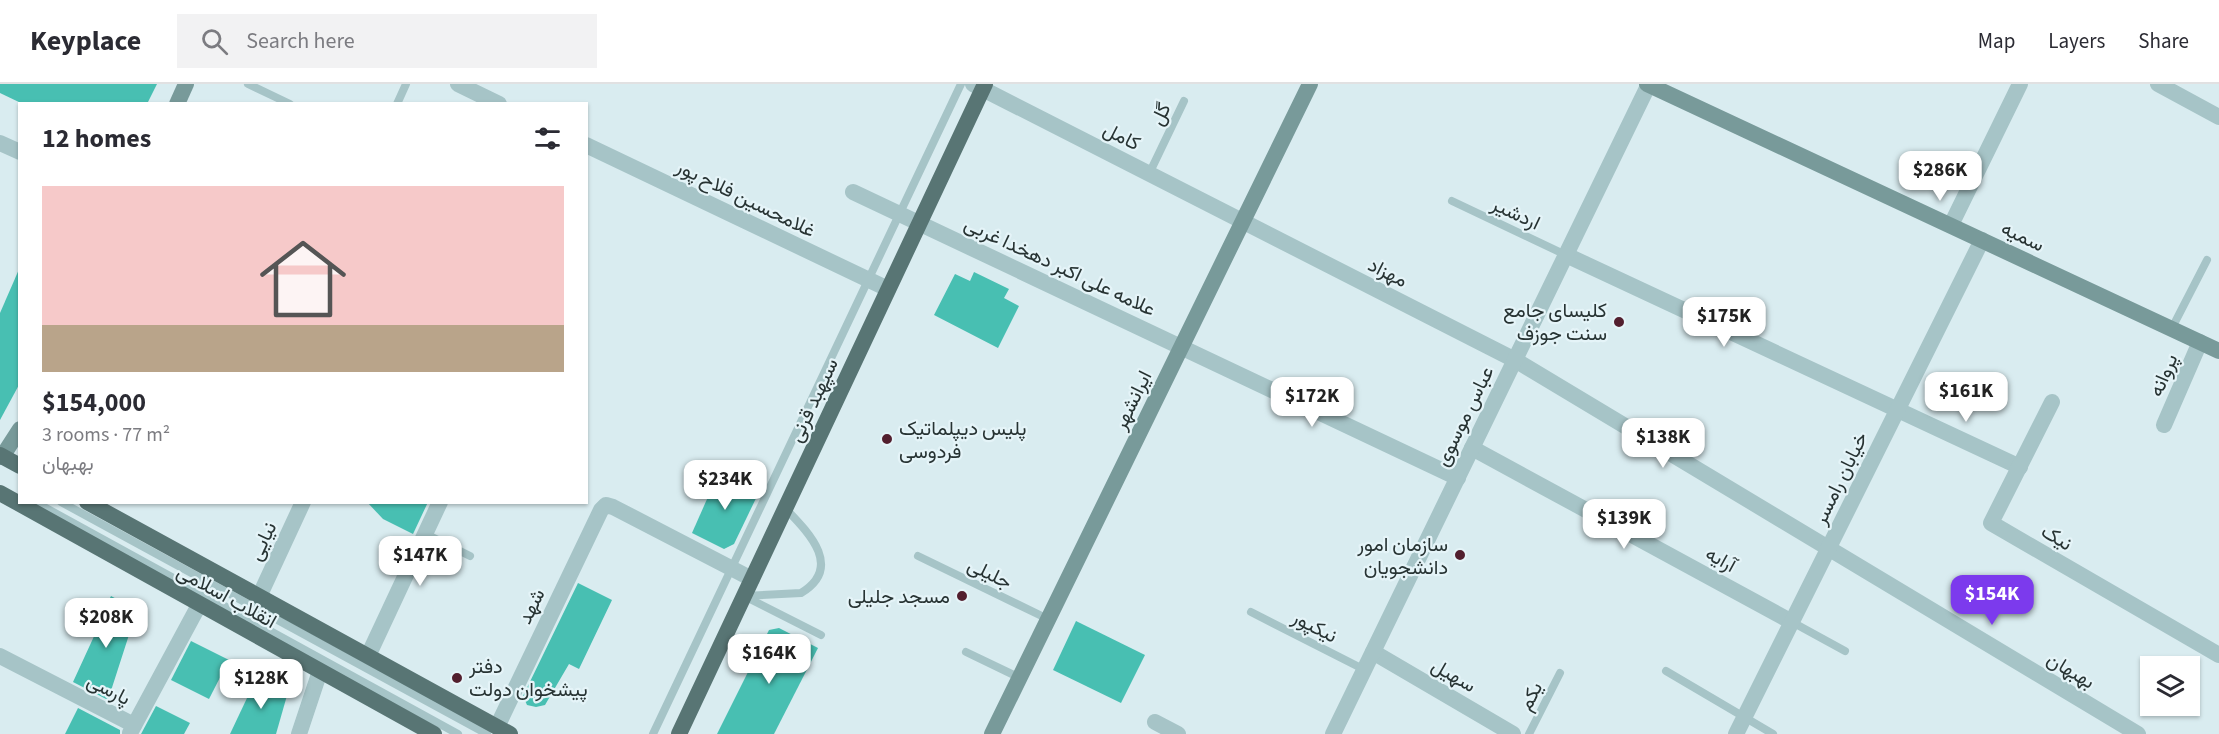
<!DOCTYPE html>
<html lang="en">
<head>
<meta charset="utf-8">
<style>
	body { margin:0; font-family:"Source Sans 3",Vazirmatn,sans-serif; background:#f2f2f3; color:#2b2b33; height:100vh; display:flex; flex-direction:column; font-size:22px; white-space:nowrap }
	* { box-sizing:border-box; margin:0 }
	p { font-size:20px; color:#7c7c81 }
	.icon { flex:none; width:33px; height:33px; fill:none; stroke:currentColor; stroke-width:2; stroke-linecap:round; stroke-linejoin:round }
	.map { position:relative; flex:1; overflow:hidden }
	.sheet { position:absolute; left:18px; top:18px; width:570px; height:402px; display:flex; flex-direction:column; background:#fff; border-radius:0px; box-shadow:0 2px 4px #0004 }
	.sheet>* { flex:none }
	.buttons { position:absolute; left:2140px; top:572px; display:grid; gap:12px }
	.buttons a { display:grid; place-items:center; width:60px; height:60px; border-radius:0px; background:#fff; box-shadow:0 2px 4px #0004; font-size:30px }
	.price { position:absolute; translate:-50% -51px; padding:0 14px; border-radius:12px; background:#fff; color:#222; font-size:20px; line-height:39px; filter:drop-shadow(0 2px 3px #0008) }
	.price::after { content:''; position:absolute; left:50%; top:36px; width:18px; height:14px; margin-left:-9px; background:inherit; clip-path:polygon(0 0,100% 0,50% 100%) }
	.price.on { background:#7c3aed; color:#fff }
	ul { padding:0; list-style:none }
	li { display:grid; align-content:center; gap:12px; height:318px; padding:0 24px }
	li span { display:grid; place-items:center; height:186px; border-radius:0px; color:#555 }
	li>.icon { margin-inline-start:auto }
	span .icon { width:108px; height:108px; fill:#fffc; stroke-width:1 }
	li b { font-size:26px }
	h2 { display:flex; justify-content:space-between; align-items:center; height:72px; padding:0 24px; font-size:26px }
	header { display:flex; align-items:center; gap:36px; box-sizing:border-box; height:84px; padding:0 30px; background:#fff; border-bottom:2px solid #e1e1e2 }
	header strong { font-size:28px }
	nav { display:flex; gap:33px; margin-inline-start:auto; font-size:21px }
	.search { width:420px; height:54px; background:#f2f2f3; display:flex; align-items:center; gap:15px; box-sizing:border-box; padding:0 21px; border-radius:0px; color:#7c7c81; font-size:22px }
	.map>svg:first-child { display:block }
	.building { fill:#48bfb2 }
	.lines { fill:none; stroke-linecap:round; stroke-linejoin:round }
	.service { stroke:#a6c4c7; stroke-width:8 }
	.minor { stroke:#a6c4c7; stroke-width:16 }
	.tertiary { stroke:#a6c4c7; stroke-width:16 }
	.secondary { stroke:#789a9a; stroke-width:16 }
	.primary { stroke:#587574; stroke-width:16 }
	.poi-dot { fill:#521f2e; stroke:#e5f4f8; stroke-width:2 }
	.labels { text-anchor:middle; stroke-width:4.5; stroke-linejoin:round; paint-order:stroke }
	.street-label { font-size:20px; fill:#273333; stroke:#e5f4f8 }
	.poi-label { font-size:20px; fill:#273333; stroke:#e5f4f8; text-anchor:end }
</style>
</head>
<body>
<header>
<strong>Keyplace</strong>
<div class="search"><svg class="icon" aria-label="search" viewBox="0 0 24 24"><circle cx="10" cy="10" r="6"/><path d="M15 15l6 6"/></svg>Search here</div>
<nav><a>Map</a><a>Layers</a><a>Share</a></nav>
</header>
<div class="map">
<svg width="2219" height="650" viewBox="0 0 2219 650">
	<rect width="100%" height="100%" fill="#d9ecf0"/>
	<!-- building -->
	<g class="building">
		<polygon points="0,0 157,0 147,20 23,20 0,9"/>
		<polygon points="20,183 20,299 0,336 0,229"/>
		<polygon points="974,188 1009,205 1004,214 1019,222 998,264 934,231 955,190 970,197"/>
		<polygon points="719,388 760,406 734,460 724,465 692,449"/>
		<polygon points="367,418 428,418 413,450 383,435"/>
		<polygon points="578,499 612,516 579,585 569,580 545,621 536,623 527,621 523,612"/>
		<polygon points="111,512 137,526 108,616 73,598 96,548 94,546"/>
		<polygon points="1076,537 1145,571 1121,619 1053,586"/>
		<polygon points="779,544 818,564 774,650 717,650 769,546"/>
		<polygon points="191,557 229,576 209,615 171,596"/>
		<polygon points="257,593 288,608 276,650 230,650"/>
		<polygon points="156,622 190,639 184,650 141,650"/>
		<polygon points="78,624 120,646 120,650 65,650"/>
	</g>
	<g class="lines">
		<!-- service -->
		<g class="service">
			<polyline points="248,0 290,20"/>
			<polyline points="397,20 406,0"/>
			<polyline points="1149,90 1184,17"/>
			<polyline points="1452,117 1566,171"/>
			<polyline points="2172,244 2207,176"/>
			<polyline points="35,418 458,650"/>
			<polyline points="61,418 487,650"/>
			<polyline points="426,450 470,472"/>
			<polyline points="918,472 1048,535"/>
			<path d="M744 512 801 509C844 483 808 448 785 424"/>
			<polyline points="744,512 821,551"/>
			<polyline points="1251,528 1365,586"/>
			<polyline points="1792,538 1845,567"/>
			<polyline points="966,568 1020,594"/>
			<polyline points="1666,587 1773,650"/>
			<polyline points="653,650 961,0"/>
			<polyline points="1529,650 1560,589"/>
		</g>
		<!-- minor -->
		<g class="minor">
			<polyline points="973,0 1515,276 2138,650"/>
			<polyline points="2158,0 2219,33"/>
			<polyline points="0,59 20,68"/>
			<polyline points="853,108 1458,394"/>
			<polyline points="1951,141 2020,0"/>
			<polyline points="1566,171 2020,383"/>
			<polyline points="2052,318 1991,439 2219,571"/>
			<polyline points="2164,341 2200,258"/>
			<polyline points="1472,364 1792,538"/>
			<polyline points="259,513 303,418"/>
			<polyline points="1373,568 1513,650"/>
			<polyline points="0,572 134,641"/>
			<polyline points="368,572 440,418"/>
			<polyline points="1155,638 1178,650"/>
			<polyline points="497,643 601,426 606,421 613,423 752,495"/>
			<polyline points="130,649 199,521"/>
			<polyline points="1736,650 1982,156"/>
		</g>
		<!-- tertiary -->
		<g class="tertiary">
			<polyline points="458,0 499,20"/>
			<polyline points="586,61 888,205"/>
			<polyline points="299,650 320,587"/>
			<polyline points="1333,650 1649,0"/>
		</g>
		<!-- secondary -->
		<g class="secondary">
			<polyline points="1647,0 2219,267"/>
			<polyline points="177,20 186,0"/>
			<polyline points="2,373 20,345"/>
			<polyline points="992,650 1310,0"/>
		</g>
		<!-- primary -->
		<g class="primary">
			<polyline points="0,371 20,382"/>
			<polyline points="0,409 434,650"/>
			<polyline points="87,418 510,650"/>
			<polyline points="679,650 985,0"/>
		</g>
	</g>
	<!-- markers -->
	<g class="poi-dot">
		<circle cx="1619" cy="238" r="6"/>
		<circle cx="887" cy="355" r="6"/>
		<circle cx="1460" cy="471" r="6"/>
		<circle cx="962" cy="512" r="6"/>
		<circle cx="457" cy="594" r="6"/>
	</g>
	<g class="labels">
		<!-- street labels -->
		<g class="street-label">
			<text transform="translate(1160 30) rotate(-64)" y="7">گل</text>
			<text transform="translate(1122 52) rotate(27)" y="7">کامل</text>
			<text transform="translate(746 114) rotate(26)" y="7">غلامحسین فلاح‌ پور</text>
			<text transform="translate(1516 129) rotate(25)" y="7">اردشیر</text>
			<text transform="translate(2023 152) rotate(25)" y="7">سمیه</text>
			<text transform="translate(1060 182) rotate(25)" y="7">علامه علی اکبر دهخدا غربی</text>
			<text transform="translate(1388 188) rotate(27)" y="7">مهزاد</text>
			<text transform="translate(2163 291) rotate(-67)" y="7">پروانه</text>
			<text transform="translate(813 316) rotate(-65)" y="7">سپهبد قرنی</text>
			<text transform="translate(1132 316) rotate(-64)" y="7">ایرانشهر</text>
			<text transform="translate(1464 332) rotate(-64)" y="7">عباس موسوی</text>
			<text transform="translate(1840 394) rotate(-64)" y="7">خیابان رامسر</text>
			<text transform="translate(2057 453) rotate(30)" y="7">نیک</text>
			<text transform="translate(262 457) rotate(-65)" y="7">نیایی</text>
			<text transform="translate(1721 475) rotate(29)" y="7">آرایه</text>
			<text transform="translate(990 489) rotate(26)" y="7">جلیلی</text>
			<text transform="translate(227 512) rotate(29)" y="7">انقلاب اسلامی</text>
			<text transform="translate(531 522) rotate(-64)" y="7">شهد</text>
			<text transform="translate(1315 542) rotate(27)" y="7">نیکپور</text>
			<text transform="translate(2071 586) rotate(31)" y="7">بهبهان</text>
			<text transform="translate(1454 591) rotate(30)" y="7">سهیل</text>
			<text transform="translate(109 605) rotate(27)" y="7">پارسی</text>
			<text transform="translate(1530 612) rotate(-63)" y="7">یکم</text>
		</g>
		<!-- poi labels -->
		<g class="poi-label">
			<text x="1607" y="233">کلیسای جامع<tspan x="1607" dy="23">سنت جوزف</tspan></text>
			<text x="899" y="351" text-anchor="start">پلیس دیپلماتیک<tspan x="899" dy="23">فردوسی</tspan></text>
			<text x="1448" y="467">سازمان امور<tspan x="1448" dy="23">دانشجویان</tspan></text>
			<text x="950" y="519">مسجد جلیلی</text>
			<text x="469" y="589" text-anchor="start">دفتر<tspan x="469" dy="23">پیشخوان دولت</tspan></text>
		</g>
	</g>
</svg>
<div class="buttons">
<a><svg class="icon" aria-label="layers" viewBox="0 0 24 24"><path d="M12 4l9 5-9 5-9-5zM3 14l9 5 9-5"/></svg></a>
</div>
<b class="price" style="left:1940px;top:118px">$286K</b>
<b class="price" style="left:1724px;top:264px">$175K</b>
<b class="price" style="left:1966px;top:339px">$161K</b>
<b class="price" style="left:1312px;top:344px">$172K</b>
<b class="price" style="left:1663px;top:385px">$138K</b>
<b class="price" style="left:725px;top:427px">$234K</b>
<b class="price" style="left:1624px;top:466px">$139K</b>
<b class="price" style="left:420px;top:503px">$147K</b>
<b class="price on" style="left:1992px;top:542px">$154K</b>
<b class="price" style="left:106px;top:565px">$208K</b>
<b class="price" style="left:769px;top:601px">$164K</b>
<b class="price" style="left:261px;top:626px">$128K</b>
<section class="sheet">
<h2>12 homes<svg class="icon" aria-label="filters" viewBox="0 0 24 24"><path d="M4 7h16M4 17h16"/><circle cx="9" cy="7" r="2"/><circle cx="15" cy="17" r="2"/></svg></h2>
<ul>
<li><span style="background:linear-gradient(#f6c9c9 75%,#b9a48a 0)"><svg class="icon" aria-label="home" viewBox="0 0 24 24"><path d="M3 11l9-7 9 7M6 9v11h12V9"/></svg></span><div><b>$154,000</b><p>3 rooms · 77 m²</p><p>بهبهان</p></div></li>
</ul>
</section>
</div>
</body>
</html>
